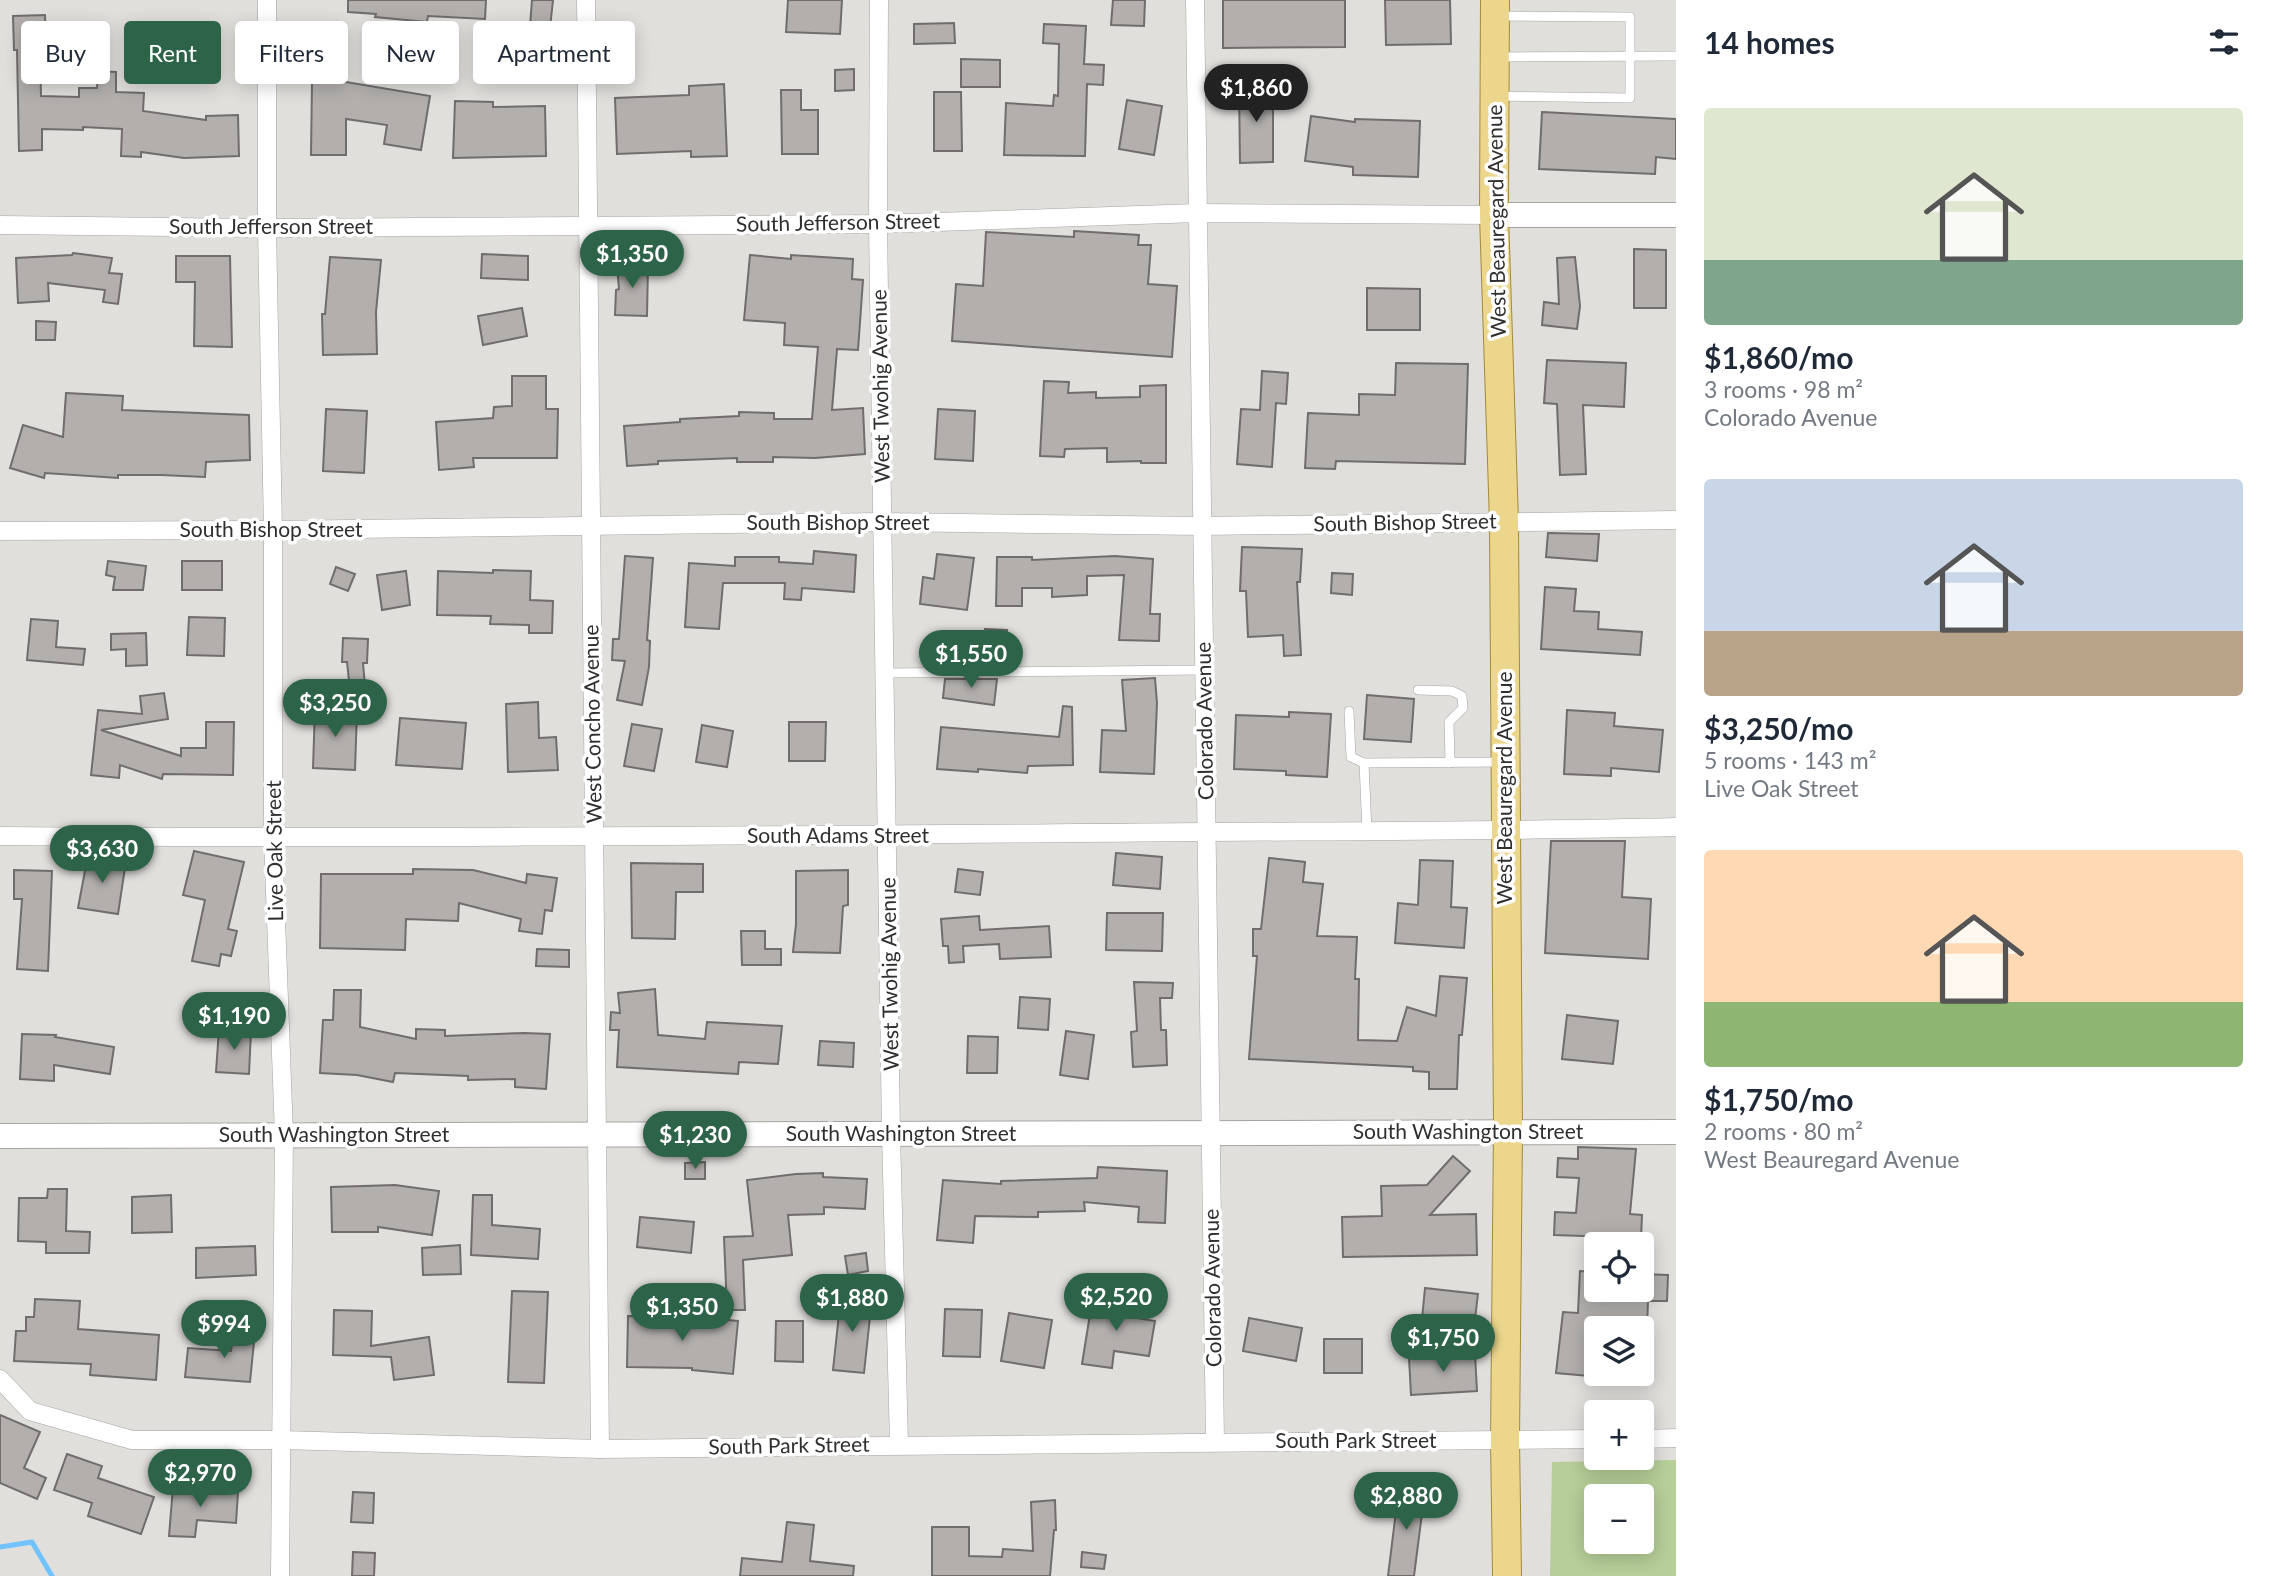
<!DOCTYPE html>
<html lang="en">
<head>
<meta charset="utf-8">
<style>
	body { margin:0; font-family:Lato,sans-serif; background:#f2f2f3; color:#1f2937; height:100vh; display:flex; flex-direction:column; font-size:26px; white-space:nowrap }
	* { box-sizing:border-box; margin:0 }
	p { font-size:23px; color:#747a83 }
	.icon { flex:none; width:38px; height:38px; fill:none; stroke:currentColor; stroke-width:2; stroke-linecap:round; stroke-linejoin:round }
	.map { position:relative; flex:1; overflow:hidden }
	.sheet { display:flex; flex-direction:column; background:#fff; width:595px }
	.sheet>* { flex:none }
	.banner { position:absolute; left:21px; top:21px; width:665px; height:63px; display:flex; gap:14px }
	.controls { position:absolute; left:1584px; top:1232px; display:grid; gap:14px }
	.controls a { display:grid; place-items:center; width:70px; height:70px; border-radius:7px; background:#fff; box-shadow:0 4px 18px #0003; font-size:35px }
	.price { position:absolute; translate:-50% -60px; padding:0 16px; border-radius:24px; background:#2d6349; color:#fff; font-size:23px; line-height:46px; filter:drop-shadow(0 2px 4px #0008) }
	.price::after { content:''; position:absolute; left:50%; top:42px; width:21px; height:16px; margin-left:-10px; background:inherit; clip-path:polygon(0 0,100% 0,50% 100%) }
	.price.selected { background:#222; color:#fff }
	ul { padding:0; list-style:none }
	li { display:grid; align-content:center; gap:14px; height:371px; padding:0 28px }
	li span { display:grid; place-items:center; height:217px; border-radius:7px; color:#555 }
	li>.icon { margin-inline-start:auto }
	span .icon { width:126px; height:126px; fill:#fffc; stroke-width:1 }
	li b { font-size:30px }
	h2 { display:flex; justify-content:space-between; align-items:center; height:84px; padding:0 28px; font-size:30px }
	.pill { padding:0 24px; border-radius:7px; background:#fff; box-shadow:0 4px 18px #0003; font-size:24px; line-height:63px }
	.pill.selected { background:#2d6349; color:#fff }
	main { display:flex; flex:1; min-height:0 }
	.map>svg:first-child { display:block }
	.green { fill:#b6ce98; fill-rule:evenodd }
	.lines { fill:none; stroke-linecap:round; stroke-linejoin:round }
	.stream { stroke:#71c2fe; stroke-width:5 }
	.building { fill:#b2afad; stroke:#706d6c; stroke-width:2 }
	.lane-casing { stroke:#a6a4a1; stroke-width:10 }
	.street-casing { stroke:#a6a4a1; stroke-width:19 }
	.secondary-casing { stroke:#a6a4a1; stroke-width:26 }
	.primary-casing { stroke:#a28a39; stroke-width:30 }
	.lane { stroke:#fff; stroke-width:9 }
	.street { stroke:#fff; stroke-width:18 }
	.secondary { stroke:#fff; stroke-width:24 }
	.primary { stroke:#ecd68c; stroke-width:28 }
	.labels { text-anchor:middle; stroke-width:7; stroke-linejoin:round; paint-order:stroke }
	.street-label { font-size:21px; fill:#302f2e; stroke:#fff }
</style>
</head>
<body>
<main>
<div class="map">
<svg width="1676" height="1576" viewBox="0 0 1676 1576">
	<rect width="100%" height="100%" fill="#e0dfdc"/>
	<!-- green -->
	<path class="green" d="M1676 1460V1576H1550L1552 1462ZM1596 1496H1642V1542H1596Z"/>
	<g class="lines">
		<!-- stream -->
		<polyline class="stream" points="0,1547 32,1542 52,1576"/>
	</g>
	<!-- building -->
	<g class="building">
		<polygon points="348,0 486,0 485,19 428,16 427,22 375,17 376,14 348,12"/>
		<polygon points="532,0 553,0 550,28 530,26"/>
		<polygon points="788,0 842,0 840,34 786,32"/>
		<polygon points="1113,0 1145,0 1144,26 1111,25"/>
		<polygon points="1223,0 1345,0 1345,47 1223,48"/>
		<polygon points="1385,0 1450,0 1451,44 1386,45"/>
		<polygon points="45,15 46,50 40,50 41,96 79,97 79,88 97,88 98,71 116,72 116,92 144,93 143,111 206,120 206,116 238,115 239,156 184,158 141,152 141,157 121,156 122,129 83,127 83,130 42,129 42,150 19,151 17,50 14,50 13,16"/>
		<polygon points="954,23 955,43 914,44 914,24"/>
		<polygon points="1044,24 1086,26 1084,64 1104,65 1103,85 1087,84 1085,156 1004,155 1006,103 1053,106 1054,95 1058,96 1059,44 1043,43"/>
		<polygon points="961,59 1000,60 1000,87 961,87"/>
		<polygon points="854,69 854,90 835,91 835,70"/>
		<polygon points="312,82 346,82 430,96 421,150 384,144 387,125 346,119 346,155 311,155"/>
		<polygon points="724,84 727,156 691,157 691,151 617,154 615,98 689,95 689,86"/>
		<polygon points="1239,86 1273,86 1273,162 1240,163"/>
		<polygon points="781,90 801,90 801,110 818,110 818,154 782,154"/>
		<polygon points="934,92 961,92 962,151 934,151"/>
		<polygon points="1127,100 1162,106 1154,155 1119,149"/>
		<polygon points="455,101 493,102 493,107 545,106 546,156 453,158"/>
		<polygon points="1542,112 1676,119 1676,159 1656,157 1655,174 1539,169"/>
		<polygon points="1311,116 1355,122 1355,119 1420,121 1418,177 1353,175 1353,167 1305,161"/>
		<polygon points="1074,231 1139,235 1138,245 1151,245 1148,284 1177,286 1172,357 952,341 956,284 983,286 986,232 1074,237"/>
		<polygon points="1634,249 1666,250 1666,308 1634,308"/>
		<polygon points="73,253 112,258 109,273 122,274 118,304 103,302 105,290 48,283 49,301 18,303 16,258 72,255"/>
		<polygon points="482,254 528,256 528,280 481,278"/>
		<polygon points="750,255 791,259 791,255 853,259 852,279 863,280 858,350 837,349 832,410 863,408 865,454 815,458 773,457 773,462 737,462 737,458 658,461 658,464 627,466 624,426 680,422 680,419 739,416 739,412 774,413 774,419 812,419 818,347 784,345 785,323 744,320"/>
		<polygon points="176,256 230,256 232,347 194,346 195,282 176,282"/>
		<polygon points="330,257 381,260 376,312 377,354 323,355 322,314 325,314"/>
		<polygon points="1575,257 1580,306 1577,329 1542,325 1544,302 1559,304 1557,258"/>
		<polygon points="617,264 648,265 647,316 615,315 616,290 619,289"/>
		<polygon points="1367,288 1420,289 1420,330 1367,330"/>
		<polygon points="522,308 527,336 483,345 478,316"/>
		<polygon points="36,321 56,322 55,340 36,340"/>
		<polygon points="1547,360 1626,363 1624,407 1583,405 1586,474 1560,475 1557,404 1544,403"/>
		<polygon points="1396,363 1468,364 1465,464 1336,461 1335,469 1305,468 1308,413 1359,415 1359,394 1395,395"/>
		<polygon points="1262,371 1288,373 1286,404 1276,403 1272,467 1237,464 1241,409 1260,410"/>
		<polygon points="512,376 546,376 546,409 558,409 557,458 473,458 474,467 439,470 436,422 493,418 494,407 512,406"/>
		<polygon points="1044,381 1069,382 1068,393 1096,392 1096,398 1140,397 1140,386 1166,385 1166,463 1141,463 1141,461 1107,462 1107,448 1065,449 1064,457 1040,456"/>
		<polygon points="66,393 123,396 122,410 249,415 250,460 206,462 205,477 161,475 118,475 118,478 45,473 44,478 10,468 23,425 63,437"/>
		<polygon points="326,409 367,411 364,473 323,471"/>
		<polygon points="938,409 975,411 973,461 935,459"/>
		<polygon points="1548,533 1599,534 1597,561 1546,557"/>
		<polygon points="1242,547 1302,549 1300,582 1297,582 1301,655 1284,656 1283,635 1248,637 1246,591 1240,591"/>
		<polygon points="814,551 856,555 854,592 802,588 801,600 784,599 785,583 723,583 719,629 685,627 689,563 735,566 735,557 779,557 779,562 813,564"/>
		<polygon points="937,554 974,558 967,610 920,604 923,577 934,579"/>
		<polygon points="625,556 653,558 647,640 650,641 649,667 642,705 617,700 625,661 612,660 613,639 619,639"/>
		<polygon points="1115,556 1153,559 1150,614 1160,614 1159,641 1119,640 1124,575 1087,576 1087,595 1052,597 1052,588 1022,588 1022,606 996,606 997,557 1032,557 1032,560"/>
		<polygon points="108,561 146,566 143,590 113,590 115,577 106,575"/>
		<rect x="182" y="561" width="40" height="29"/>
		<polygon points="336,567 355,574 348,591 330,584"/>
		<polygon points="493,570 531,571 530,600 553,601 552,633 529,633 529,625 490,624 491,616 437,615 438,571 493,573"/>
		<polygon points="406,571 410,605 382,610 377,575"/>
		<polygon points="1332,573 1353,574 1352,595 1331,593"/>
		<polygon points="1545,587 1576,589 1574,611 1599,612 1598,629 1642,632 1640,655 1541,649"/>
		<polygon points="189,617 225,618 224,656 187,655"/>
		<polygon points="31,619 58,621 56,647 85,649 83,665 27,660"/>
		<polygon points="985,629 1007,630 1005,661 1000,661 999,665 947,665 948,660 924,659 924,643 984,646"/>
		<polygon points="146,633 147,665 126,666 126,649 111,650 111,634"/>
		<polygon points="343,638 368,639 367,663 363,663 366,698 351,700 347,662 342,662"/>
		<polygon points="1155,678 1157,703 1154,774 1100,772 1102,730 1126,731 1122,680"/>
		<polygon points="945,679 997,679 994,705 943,698"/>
		<polygon points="164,693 168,719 101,730 181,756 181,748 206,748 206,722 234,722 233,775 163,774 162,779 120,765 119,778 91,775 98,710 142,714 140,696"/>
		<polygon points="1367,695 1414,699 1411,742 1364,739"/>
		<polygon points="538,702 539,738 556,737 558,770 508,772 506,704"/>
		<polygon points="1063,706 1072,707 1073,765 1028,766 1027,773 978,769 978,772 937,769 941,727 1059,737"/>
		<polygon points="315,708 357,710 355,770 313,768"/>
		<polygon points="1567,710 1615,713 1614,726 1663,730 1659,772 1611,768 1611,776 1564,774"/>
		<polygon points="1289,712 1331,714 1327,777 1286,775 1286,771 1234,769 1236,715 1289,717"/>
		<polygon points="400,718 466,723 462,769 396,765"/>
		<polygon points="789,722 826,722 825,761 789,761"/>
		<polygon points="632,724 662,729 654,771 624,766"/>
		<polygon points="702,725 733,731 727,767 696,762"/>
		<polygon points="1551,841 1625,841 1622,897 1651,899 1648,959 1545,953"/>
		<polygon points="194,851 244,862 228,929 237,931 231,956 221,954 219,966 192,961 205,900 183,895"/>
		<polygon points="1116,853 1162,857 1160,889 1113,885"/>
		<polygon points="88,855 126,861 118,914 78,908"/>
		<polygon points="1269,858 1305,862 1303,882 1323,884 1317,936 1357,937 1355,979 1359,979 1358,1040 1397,1041 1407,1007 1436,1016 1440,976 1467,978 1462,1035 1459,1035 1457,1089 1429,1089 1429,1072 1413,1071 1413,1067 1249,1059 1257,956 1253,956 1253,929 1261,929"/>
		<polygon points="1420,860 1453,861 1451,907 1467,908 1464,948 1395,943 1398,903 1418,905"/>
		<polygon points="631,863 703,864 703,892 676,892 675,939 632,938"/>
		<polygon points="413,869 473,870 526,883 527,874 557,878 552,911 545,910 542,934 519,931 521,919 459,903 458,921 406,919 405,950 320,948 321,874 413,874"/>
		<polygon points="958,869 983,872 980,895 955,892"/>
		<polygon points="14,870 52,871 48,971 17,969 22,899 14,899"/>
		<polygon points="848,870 848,905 843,906 840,953 793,952 796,924 796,871"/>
		<polygon points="1107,913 1163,913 1162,951 1106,950"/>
		<polygon points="979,916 980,930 1049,926 1051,957 1000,959 999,944 963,946 964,962 949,963 948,946 943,946 941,919"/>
		<polygon points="741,931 765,931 765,949 781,949 781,965 742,965"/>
		<polygon points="537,949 569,950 569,967 536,966"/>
		<polygon points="1134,982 1173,983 1172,998 1160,998 1161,1030 1166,1030 1167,1065 1133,1067 1131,1032 1137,1031"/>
		<polygon points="655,989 658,1035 705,1039 707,1022 782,1026 778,1064 739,1062 738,1074 617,1067 619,1030 610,1030 611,1012 620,1013 618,993"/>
		<polygon points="334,990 361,990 360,1027 416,1039 416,1029 445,1030 445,1036 524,1033 550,1034 546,1089 515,1087 515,1079 468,1080 468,1076 395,1073 393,1082 357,1075 320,1073 323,1020 333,1020"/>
		<polygon points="1020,997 1050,999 1048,1030 1018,1028"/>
		<polygon points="1567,1015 1618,1021 1613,1064 1562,1059"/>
		<polygon points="219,1029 251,1031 249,1074 216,1072"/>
		<polygon points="1066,1031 1094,1035 1088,1079 1060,1075"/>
		<polygon points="22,1034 56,1035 55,1037 114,1047 110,1074 54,1065 54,1081 20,1079"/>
		<polygon points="968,1036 998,1037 997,1073 967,1073"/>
		<polygon points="820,1041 854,1043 853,1067 818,1065"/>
		<polygon points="1578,1147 1636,1149 1630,1214 1642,1215 1641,1238 1554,1235 1555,1212 1576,1213 1579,1178 1557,1177 1558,1158 1578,1159"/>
		<polygon points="1453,1156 1470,1171 1430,1215 1476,1214 1477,1255 1343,1257 1342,1217 1382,1216 1381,1186 1427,1185"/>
		<polygon points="705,1162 705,1179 685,1179 685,1163"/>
		<polygon points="1098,1167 1167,1171 1165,1223 1138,1222 1139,1207 1084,1202 1085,1211 1038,1212 1038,1217 975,1216 973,1243 937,1240 943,1180 1001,1184 1001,1181 1097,1178"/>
		<polygon points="823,1173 823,1177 867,1179 865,1209 824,1207 824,1214 788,1215 792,1255 743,1260 745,1310 727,1310 724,1237 753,1236 747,1180 796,1174"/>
		<polygon points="395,1185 439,1191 432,1235 378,1227 378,1232 332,1232 331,1187"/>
		<polygon points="48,1189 67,1189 66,1231 90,1232 89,1253 46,1253 46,1242 18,1241 19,1198 47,1198"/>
		<polygon points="171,1195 172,1232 132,1233 132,1197"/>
		<polygon points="473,1195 492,1195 492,1225 540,1229 538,1259 471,1255"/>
		<polygon points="640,1217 694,1222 691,1253 637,1247"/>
		<polygon points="460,1245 461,1274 423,1275 422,1248"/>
		<polygon points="255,1246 256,1275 196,1278 196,1248"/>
		<polygon points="866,1253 868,1271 848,1275 845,1256"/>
		<polygon points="1580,1271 1596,1272 1596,1290 1642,1290 1642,1274 1668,1275 1667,1301 1648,1301 1647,1328 1594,1328 1589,1376 1556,1373 1563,1312 1578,1313"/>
		<polygon points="1425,1288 1478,1294 1473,1335 1421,1330"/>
		<polygon points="512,1291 548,1292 544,1383 508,1382"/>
		<polygon points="841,1295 872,1298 864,1373 833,1370"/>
		<polygon points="1107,1296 1134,1300 1131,1317 1155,1321 1149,1356 1114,1351 1112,1368 1082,1364 1091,1308 1104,1310"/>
		<polygon points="35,1299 80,1301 78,1329 159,1335 156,1380 90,1375 91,1364 14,1361 16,1331 26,1331 26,1317 34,1317"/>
		<polygon points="945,1309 982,1310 980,1357 943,1356"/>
		<polygon points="334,1310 372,1311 371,1346 429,1337 434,1375 394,1380 391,1357 333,1355"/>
		<polygon points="1009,1313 1052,1320 1044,1368 1001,1361"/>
		<polygon points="628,1316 694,1317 738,1321 733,1374 692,1370 692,1368 627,1367"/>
		<polygon points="1249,1318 1302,1328 1296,1361 1243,1351"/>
		<polygon points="776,1321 803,1321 803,1362 775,1361"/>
		<polygon points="233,1330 255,1332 250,1382 185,1377 188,1348 231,1351"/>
		<rect x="1324" y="1339" width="38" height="34"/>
		<polygon points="1475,1354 1477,1391 1411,1395 1409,1358"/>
		<polygon points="0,1415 40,1432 24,1468 46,1478 37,1499 0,1483"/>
		<polygon points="67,1454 102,1466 98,1478 154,1497 141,1534 88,1516 92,1503 54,1490"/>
		<polygon points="173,1487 238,1492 236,1523 197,1520 195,1537 169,1536"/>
		<polygon points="1399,1487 1425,1490 1414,1576 1388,1576"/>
		<polygon points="353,1492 374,1493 373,1523 351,1522"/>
		<polygon points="1055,1500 1056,1530 1054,1530 1050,1576 932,1576 932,1527 969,1527 969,1556 1002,1557 1003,1549 1033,1551 1031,1502"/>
		<polygon points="787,1522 814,1525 810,1561 854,1566 853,1576 740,1576 742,1558 782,1562"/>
		<polygon points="353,1552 375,1553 374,1576 352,1576"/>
		<polygon points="1082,1552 1106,1555 1104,1569 1081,1567"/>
	</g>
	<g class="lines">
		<defs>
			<g id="lane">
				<polyline points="1497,57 1676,56"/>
				<polyline points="1497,96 1630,98 1630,17 1498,16"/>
				<polyline points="886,673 1204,670"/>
				<polyline points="1418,690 1452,691 1462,696 1463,708 1449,722 1450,763"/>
				<polyline points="1349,711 1351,757 1364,763"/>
				<polyline points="1367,832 1364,763 1503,762"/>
			</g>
			<g id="street">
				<polyline points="267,0 267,228 273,530 273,838 284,1135 280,1576"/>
				<polyline points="586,0 600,1449"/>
				<polyline points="879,0 878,224 891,1134 899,1444"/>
				<polyline points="1195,0 1215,1442"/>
				<polyline points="0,225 267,228 878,224 1197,213 1494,215"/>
				<polyline points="0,531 273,530 883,522 1202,526 1676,520"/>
				<path d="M0 836C402 839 803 835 1204 832 1362 831 1519 831 1676 827"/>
				<polyline points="0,1379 30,1411 132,1440 281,1440 600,1449 1596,1439"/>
				<polyline points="1642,1439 1676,1438"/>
			</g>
			<g id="secondary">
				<polyline points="1494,215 1676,215"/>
				<polyline points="0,1136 1676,1132"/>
			</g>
			<polyline id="primary" points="1495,0 1494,215 1504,522 1508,1132 1505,1440 1507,1576"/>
		</defs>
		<!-- lane casing -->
		<use href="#lane" class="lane-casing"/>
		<!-- street casing -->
		<use href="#street" class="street-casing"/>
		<!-- secondary casing -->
		<use href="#secondary" class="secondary-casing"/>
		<!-- primary casing -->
		<use href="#primary" class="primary-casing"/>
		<!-- lane -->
		<use href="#lane" class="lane"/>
		<!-- street -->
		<use href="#street" class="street"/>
		<!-- secondary -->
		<use href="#secondary" class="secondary"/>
		<!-- primary -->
		<use href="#primary" class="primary"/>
	</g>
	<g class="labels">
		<!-- street labels -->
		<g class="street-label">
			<text transform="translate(1497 221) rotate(-91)" y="7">West Beauregard Avenue</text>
			<text transform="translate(838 223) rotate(-1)" y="7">South Jefferson Street</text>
			<text x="271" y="234">South Jefferson Street</text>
			<text transform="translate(881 386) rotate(-91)" y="7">West Twohig Avenue</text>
			<text x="838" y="530">South Bishop Street</text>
			<text transform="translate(1405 523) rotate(-1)" y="7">South Bishop Street</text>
			<text x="271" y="537">South Bishop Street</text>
			<text transform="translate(1205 721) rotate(-91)" y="7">Colorado Avenue</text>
			<text transform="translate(593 724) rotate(-91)" y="7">West Concho Avenue</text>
			<text transform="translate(1505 788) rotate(-90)" y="7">West Beauregard Avenue</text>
			<text x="838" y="843">South Adams Street</text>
			<text transform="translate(275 851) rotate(-91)" y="7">Live Oak Street</text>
			<text transform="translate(890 974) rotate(-91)" y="7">West Twohig Avenue</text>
			<text x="1468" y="1139">South Washington Street</text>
			<text x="901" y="1141">South Washington Street</text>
			<text x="334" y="1142">South Washington Street</text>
			<text transform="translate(1213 1288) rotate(-91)" y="7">Colorado Avenue</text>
			<text x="1356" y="1448">South Park Street</text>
			<text transform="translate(789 1446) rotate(-1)" y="7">South Park Street</text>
		</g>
	</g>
</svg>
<div class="controls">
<a><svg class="icon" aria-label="locate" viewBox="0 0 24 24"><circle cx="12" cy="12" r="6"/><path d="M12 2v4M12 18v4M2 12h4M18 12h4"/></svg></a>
<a><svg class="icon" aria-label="layers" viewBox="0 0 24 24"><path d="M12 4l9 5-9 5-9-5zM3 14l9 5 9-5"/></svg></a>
<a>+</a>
<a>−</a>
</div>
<b class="price selected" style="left:1256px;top:124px">$1,860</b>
<b class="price" style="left:632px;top:290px">$1,350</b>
<b class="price" style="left:971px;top:690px">$1,550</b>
<b class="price" style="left:335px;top:739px">$3,250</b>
<b class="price" style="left:102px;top:885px">$3,630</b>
<b class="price" style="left:234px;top:1052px">$1,190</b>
<b class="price" style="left:695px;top:1171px">$1,230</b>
<b class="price" style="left:1116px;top:1333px">$2,520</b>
<b class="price" style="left:852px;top:1334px">$1,880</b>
<b class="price" style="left:682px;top:1343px">$1,350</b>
<b class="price" style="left:224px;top:1360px">$994</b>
<b class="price" style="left:1443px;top:1374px">$1,750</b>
<b class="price" style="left:200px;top:1509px">$2,970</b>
<b class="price" style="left:1406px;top:1532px">$2,880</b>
<div class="banner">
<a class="pill">Buy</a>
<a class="pill selected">Rent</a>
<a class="pill">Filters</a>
<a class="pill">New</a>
<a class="pill">Apartment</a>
</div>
</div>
<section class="sheet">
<h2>14 homes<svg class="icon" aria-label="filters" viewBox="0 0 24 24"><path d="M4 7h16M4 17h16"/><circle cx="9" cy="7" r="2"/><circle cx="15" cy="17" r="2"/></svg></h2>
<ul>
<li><span style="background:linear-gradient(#dfe7d0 70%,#7fa58c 0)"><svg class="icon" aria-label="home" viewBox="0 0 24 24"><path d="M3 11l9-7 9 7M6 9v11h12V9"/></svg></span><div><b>$1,860/mo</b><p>3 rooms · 98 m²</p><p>Colorado Avenue</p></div></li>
<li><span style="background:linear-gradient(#c9d6e8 70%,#b9a48a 0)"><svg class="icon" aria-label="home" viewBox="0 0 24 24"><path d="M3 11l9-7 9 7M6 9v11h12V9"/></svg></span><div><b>$3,250/mo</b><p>5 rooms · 143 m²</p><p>Live Oak Street</p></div></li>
<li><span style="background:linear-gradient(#ffd9b3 70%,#8fb573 0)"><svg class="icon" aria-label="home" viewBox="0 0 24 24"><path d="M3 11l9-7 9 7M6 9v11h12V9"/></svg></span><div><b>$1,750/mo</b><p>2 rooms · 80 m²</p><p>West Beauregard Avenue</p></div></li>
</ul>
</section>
</main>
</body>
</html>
